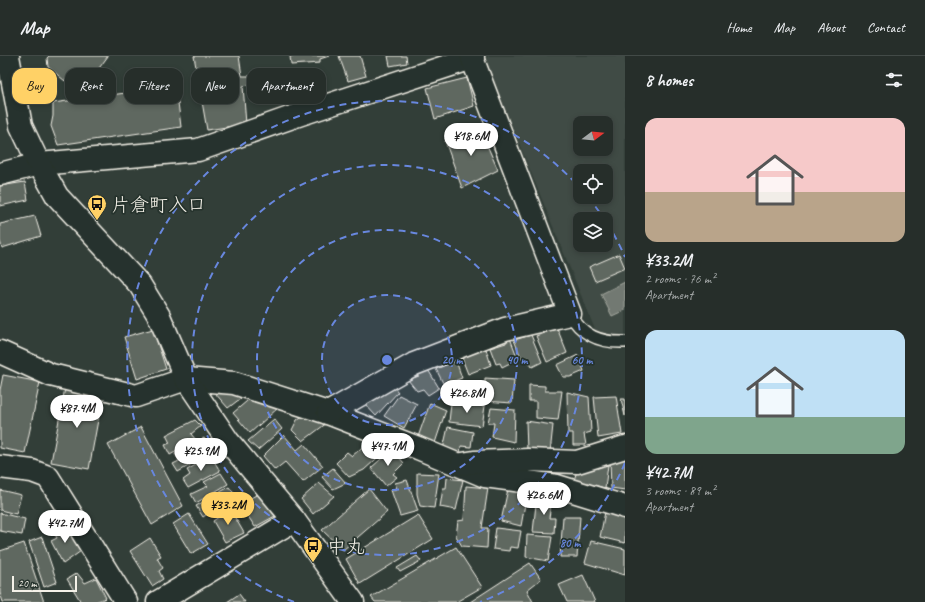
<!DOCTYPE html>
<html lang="en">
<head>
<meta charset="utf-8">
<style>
	body { margin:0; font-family:Caveat,"Klee One",sans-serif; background:#323a36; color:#f1f3f6; height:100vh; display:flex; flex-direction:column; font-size:15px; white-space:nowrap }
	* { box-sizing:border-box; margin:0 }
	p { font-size:13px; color:#a4a8a8 }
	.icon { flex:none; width:22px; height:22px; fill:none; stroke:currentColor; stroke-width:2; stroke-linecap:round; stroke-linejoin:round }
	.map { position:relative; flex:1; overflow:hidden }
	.panel { display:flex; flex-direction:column; background:#262e2a; width:300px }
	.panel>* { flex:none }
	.banner { position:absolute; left:12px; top:12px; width:380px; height:36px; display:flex; gap:8px }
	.needle { width:26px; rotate:74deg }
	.fabs { position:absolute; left:573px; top:60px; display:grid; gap:8px }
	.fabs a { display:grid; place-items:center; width:40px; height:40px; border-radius:8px; background:#262e2a; box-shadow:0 2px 6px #0003,0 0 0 1px #424a47; font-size:20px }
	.scale { position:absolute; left:12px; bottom:10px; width:65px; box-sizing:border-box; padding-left:4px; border:2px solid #f4f1e8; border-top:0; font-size:11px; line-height:14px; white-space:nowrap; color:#f4f1e8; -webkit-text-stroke:3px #26332d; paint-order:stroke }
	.price { position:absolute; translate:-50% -34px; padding:0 9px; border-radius:14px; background:#fff; color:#222; font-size:13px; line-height:26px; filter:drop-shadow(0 1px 2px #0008) }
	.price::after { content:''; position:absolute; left:50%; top:24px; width:12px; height:9px; margin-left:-6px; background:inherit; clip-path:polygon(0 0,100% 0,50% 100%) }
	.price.on { background:#ffd166; color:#111 }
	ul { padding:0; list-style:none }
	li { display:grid; align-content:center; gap:8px; height:212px; padding:0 20px }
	li span { display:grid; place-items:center; height:124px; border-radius:12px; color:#555 }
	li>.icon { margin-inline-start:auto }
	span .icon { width:72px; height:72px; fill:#fffc; stroke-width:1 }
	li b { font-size:17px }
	h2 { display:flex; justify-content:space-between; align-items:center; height:48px; padding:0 20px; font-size:17px }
	.chip { padding:0 14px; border-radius:12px; background:#262e2a; box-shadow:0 2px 6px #0003,0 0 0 1px #424a47; font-size:14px; line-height:36px }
	.chip.on { background:#ffd166; color:#111 }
	header { display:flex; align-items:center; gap:24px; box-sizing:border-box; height:56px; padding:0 20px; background:#262e2a; border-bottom:1px solid #424a47 }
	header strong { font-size:19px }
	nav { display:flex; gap:22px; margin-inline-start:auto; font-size:14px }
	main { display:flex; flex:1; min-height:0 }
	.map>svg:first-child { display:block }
	.built { fill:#404b44; fill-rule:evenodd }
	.water { fill:#727972; stroke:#a6a9a1 }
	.building { fill:#5f6861; stroke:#f4f1e8 }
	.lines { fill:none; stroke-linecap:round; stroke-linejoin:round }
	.lane-casing { stroke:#f4f1e8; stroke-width:14 }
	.street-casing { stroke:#f4f1e8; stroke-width:25 }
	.secondary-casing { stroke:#f4f1e8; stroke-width:25 }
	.lane { stroke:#26332d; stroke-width:11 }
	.street { stroke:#26332d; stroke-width:22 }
	.secondary { stroke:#26332d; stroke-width:22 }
	.ring { fill:none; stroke:#6887de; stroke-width:2; stroke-dasharray:7 5 }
	.labels { text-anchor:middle; stroke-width:3.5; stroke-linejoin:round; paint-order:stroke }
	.poi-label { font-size:19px; fill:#f4f1e8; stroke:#26332d; text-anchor:start }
	.centre { fill:#6887de; stroke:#26332d; stroke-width:2 }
	.ring-label { font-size:12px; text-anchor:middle; font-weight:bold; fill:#6887de; stroke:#26332d; stroke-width:3.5; stroke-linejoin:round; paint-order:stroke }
</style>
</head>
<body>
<header>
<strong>Map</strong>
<nav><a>Home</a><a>Map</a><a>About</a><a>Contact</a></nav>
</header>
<main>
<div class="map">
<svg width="625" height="546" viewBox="0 0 625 546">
	<rect width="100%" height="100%" fill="#323e38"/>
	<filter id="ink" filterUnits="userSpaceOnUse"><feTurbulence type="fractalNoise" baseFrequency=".025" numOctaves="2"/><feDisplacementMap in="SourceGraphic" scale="8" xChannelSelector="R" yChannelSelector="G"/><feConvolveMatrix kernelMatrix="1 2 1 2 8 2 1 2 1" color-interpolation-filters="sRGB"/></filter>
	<g filter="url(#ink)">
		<!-- built -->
		<path class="built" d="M488 0H625V280L617 283 596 276 485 4ZM580 67H606V93H580ZM580 115H606V141H580ZM580 163H606V189H580Z"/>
		<!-- water -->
		<polygon class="water" points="625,226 625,254 612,260 601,238"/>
		<!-- building -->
		<g class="building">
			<polygon points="49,0 108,0 86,30 69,19 65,25 48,11 47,2"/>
			<polygon points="194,0 239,0 242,20 252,20 255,28 243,30 246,68 207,74"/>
			<polygon points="290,0 329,0 320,3 320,7 291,9"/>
			<polygon points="339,0 360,0 366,20 348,25"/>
			<polygon points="388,0 406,0 407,7 390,10"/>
			<polygon points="467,22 474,50 435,63 427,32"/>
			<polygon points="176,30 181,71 58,89 51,70 53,60 53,47"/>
			<polygon points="479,71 498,114 462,132 445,85"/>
			<polygon points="25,126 28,144 0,150 0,130"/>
			<polygon points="35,160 41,180 2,192 0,185 0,168"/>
			<polygon points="619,198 625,212 595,225 589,211"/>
			<polygon points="557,272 567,297 547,306 536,280"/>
			<polygon points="153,273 166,313 137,323 124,281"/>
			<polygon points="531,279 542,306 532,311 527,302 522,304 514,284"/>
			<polygon points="510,282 518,303 502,311 500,307 496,308 490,292 506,287 506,283"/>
			<polygon points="486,293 491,309 468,318 461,300"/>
			<polygon points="578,299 584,315 570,321 563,321 557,309"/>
			<polygon points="456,305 462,322 444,329 436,313"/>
			<polygon points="427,312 439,332 428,339 423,333 417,335 408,324 419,320 418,316"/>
			<polygon points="3,319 40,326 25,397 0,392 0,334"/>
			<polygon points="485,322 514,324 512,347 485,345"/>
			<polygon points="389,325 398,336 376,360 364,347"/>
			<polygon points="529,329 545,330 545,335 562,335 558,364 536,362 536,345 529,345"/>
			<polygon points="222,331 249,336 228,352 214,336"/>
			<polygon points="65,332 102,342 89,413 51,406"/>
			<polygon points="567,336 589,341 591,376 584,378 586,389 573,389 573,377 568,377"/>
			<polygon points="254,339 278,352 250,377 233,357"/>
			<polygon points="399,339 417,348 404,372 384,360"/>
			<polygon points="616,340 622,378 598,382 594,341"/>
			<polygon points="621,343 625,343 625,360"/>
			<polygon points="430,347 446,354 435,387 418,381"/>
			<polygon points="451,347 485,350 482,370 449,366"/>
			<polygon points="491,352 515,354 514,386 492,381 494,367 488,367"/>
			<polygon points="305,358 327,367 303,385 292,374 297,364"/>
			<polygon points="274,363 282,373 258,394 248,385"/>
			<polygon points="195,364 201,370 191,378 196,384 170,399 165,389 170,387 166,379"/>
			<polygon points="526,365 553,369 550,397 527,395"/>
			<polygon points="141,371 183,450 152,469 108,389"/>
			<polygon points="448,371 473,376 471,391 461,390 460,397 443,393"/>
			<polygon points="284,379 297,394 304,388 323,410 303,426 285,406 275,414 263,400"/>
			<polygon points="204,382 209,390 201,396 204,401 178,416 173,408 179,405 175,398"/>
			<polygon points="372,383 385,395 364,414 349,421 336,407 347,396 352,400"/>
			<polygon points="392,393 404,407 393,418 397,421 386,430 371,412"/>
			<polygon points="211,400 220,415 188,432 183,424 190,419 187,414"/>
			<polygon points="625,403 625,434 611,432 610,404"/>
			<polygon points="602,407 608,409 605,432 574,424 578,412"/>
			<polygon points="333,412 346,427 333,433 322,421"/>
			<polygon points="221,417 228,428 196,447 191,438 208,430 204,426"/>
			<polygon points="417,417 439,418 434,452 420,450 417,438"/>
			<polygon points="447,422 463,424 456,454 440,451 443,432 446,432"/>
			<polygon points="407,424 418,455 400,460 391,434 397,433 395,427"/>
			<polygon points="319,427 334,440 313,458 301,443"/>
			<polygon points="466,430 488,432 482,472 488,472 487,492 462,490 456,480 458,465 464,464"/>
			<polygon points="229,431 240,445 220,457 216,452 203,461 196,450"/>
			<polygon points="369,433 387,456 343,494 322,474"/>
			<polygon points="508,433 527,437 521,470 501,465"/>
			<polygon points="0,434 21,439 16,458 0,454"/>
			<polygon points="258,438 275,460 255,471 240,448"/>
			<polygon points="537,439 552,441 549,462 555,462 554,477 533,476"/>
			<polygon points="230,453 244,477 225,486 213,465"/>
			<polygon points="605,456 625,462 625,487 600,481"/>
			<polygon points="0,457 25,463 22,479 0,475"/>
			<polygon points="189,458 208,488 191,498 173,468"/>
			<polygon points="418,459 433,483 360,528 346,503"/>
			<polygon points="563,461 580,461 577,501 560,501"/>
			<polygon points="62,467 81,495 63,508 51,485 57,482 52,473"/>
			<polygon points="496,472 521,475 518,492 510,491 509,495 493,493"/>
			<polygon points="527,479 552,481 548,505 526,501"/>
			<polygon points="42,481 57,526 44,531 29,486"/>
			<polygon points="150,482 161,500 157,502 163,512 159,515 163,523 152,530 130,495"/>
			<polygon points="591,485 625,493 625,519 585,507"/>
			<polygon points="24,487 44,546 3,546 0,537 0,495"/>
			<polygon points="456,491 482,531 456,546 375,546 371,541"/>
			<polygon points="417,500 421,505 400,516 397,512"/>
			<polygon points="530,507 541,523 527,534 533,546 470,546"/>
			<polygon points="77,517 85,527 96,522 106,542 95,546 81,546 67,523"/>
			<polygon points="583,519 595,546 567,546 559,529"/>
			<polygon points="239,538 245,546 227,546"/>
		</g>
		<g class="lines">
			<defs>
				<path id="lane" d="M570 258C582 280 601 287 625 286"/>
				<g id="street">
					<polyline points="0,118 39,108 198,94 301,58 472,2 473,0"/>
					<polyline points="0,296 51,319 136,340 186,323 234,327 328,357 418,392 485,420 557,430 625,451"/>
					<polyline points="328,357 414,308 505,273 570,258 472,2"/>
					<polyline points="462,408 474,406 528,404 577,406 625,391"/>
					<polyline points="0,411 32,415 48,421 126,546"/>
					<polyline points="158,546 294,464"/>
				</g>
				<polyline id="secondary" points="8,0 21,70 39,108 57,140 140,229 159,260 186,323 228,385 294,464 353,546"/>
			</defs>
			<!-- lane casing -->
			<use href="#lane" class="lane-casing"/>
			<!-- street casing -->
			<use href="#street" class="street-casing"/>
			<!-- secondary casing -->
			<use href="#secondary" class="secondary-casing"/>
			<!-- lane -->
			<use href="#lane" class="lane"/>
			<!-- street -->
			<use href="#street" class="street"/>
			<!-- secondary -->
			<use href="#secondary" class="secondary"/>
		</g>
	</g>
	<!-- distance rings -->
	<circle cx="387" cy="304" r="65" fill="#6887de" fill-opacity=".12"/>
	<g class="ring">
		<circle cx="387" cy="304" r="65"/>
		<circle cx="387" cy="304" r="130"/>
		<circle cx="387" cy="304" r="195"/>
		<path d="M625 407A259 259 0 0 1 480 546M294 546A259 259 0 1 1 579 131M588 141A259 259 0 0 1 604 163M607 167A259 259 0 0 1 625 201"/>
	</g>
	<!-- icons -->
	<defs>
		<symbol id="bus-pin" viewBox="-11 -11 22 30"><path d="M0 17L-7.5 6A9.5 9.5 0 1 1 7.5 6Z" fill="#ffd166" stroke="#26332d"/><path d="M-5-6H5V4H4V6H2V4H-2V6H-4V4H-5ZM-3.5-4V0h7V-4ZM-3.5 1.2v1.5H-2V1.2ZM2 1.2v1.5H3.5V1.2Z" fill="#111"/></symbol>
	</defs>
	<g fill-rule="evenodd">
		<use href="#bus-pin" x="86" y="137" width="22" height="30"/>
		<use href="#bus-pin" x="302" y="479" width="22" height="30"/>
	</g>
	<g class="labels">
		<!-- poi labels -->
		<g class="poi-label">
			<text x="111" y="155">片倉町入口</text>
			<text x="327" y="497">中丸</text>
		</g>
	</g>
	<circle cx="387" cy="304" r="6" class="centre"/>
	<g class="ring-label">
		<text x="452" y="308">20 m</text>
		<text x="517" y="308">40 m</text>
		<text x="582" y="308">60 m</text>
		<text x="570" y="491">80 m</text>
	</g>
</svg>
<div class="fabs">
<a><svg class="needle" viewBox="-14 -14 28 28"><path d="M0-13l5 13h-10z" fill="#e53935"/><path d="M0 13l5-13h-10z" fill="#a4a8a8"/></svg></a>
<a><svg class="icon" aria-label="locate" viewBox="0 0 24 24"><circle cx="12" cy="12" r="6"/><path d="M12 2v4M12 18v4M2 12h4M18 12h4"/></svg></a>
<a><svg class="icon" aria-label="layers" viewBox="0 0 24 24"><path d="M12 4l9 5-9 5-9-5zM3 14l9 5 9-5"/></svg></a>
</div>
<div class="scale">20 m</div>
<b class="price" style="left:471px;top:101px">¥18.6M</b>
<b class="price" style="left:467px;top:358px">¥26.8M</b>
<b class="price" style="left:77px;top:373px">¥87.4M</b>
<b class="price" style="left:388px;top:411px">¥47.1M</b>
<b class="price" style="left:201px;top:416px">¥25.9M</b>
<b class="price" style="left:544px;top:460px">¥26.6M</b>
<b class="price on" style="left:228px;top:470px">¥33.2M</b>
<b class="price" style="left:65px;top:488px">¥42.7M</b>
<div class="banner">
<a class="chip on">Buy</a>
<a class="chip">Rent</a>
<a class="chip">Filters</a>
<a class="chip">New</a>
<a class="chip">Apartment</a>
</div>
</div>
<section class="panel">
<h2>8 homes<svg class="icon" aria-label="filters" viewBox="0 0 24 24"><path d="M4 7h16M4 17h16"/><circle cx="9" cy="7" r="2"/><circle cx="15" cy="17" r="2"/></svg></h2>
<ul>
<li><span style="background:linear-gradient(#f6c9c9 60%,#b9a48a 0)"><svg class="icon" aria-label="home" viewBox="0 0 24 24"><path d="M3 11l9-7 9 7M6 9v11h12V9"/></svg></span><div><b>¥33.2M</b><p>2 rooms · 76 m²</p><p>Apartment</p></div></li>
<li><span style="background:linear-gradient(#bfe0f5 70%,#7fa58c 0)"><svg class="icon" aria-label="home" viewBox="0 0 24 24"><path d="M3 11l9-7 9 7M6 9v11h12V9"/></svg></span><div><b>¥42.7M</b><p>3 rooms · 89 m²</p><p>Apartment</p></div></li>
</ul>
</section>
</main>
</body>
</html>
